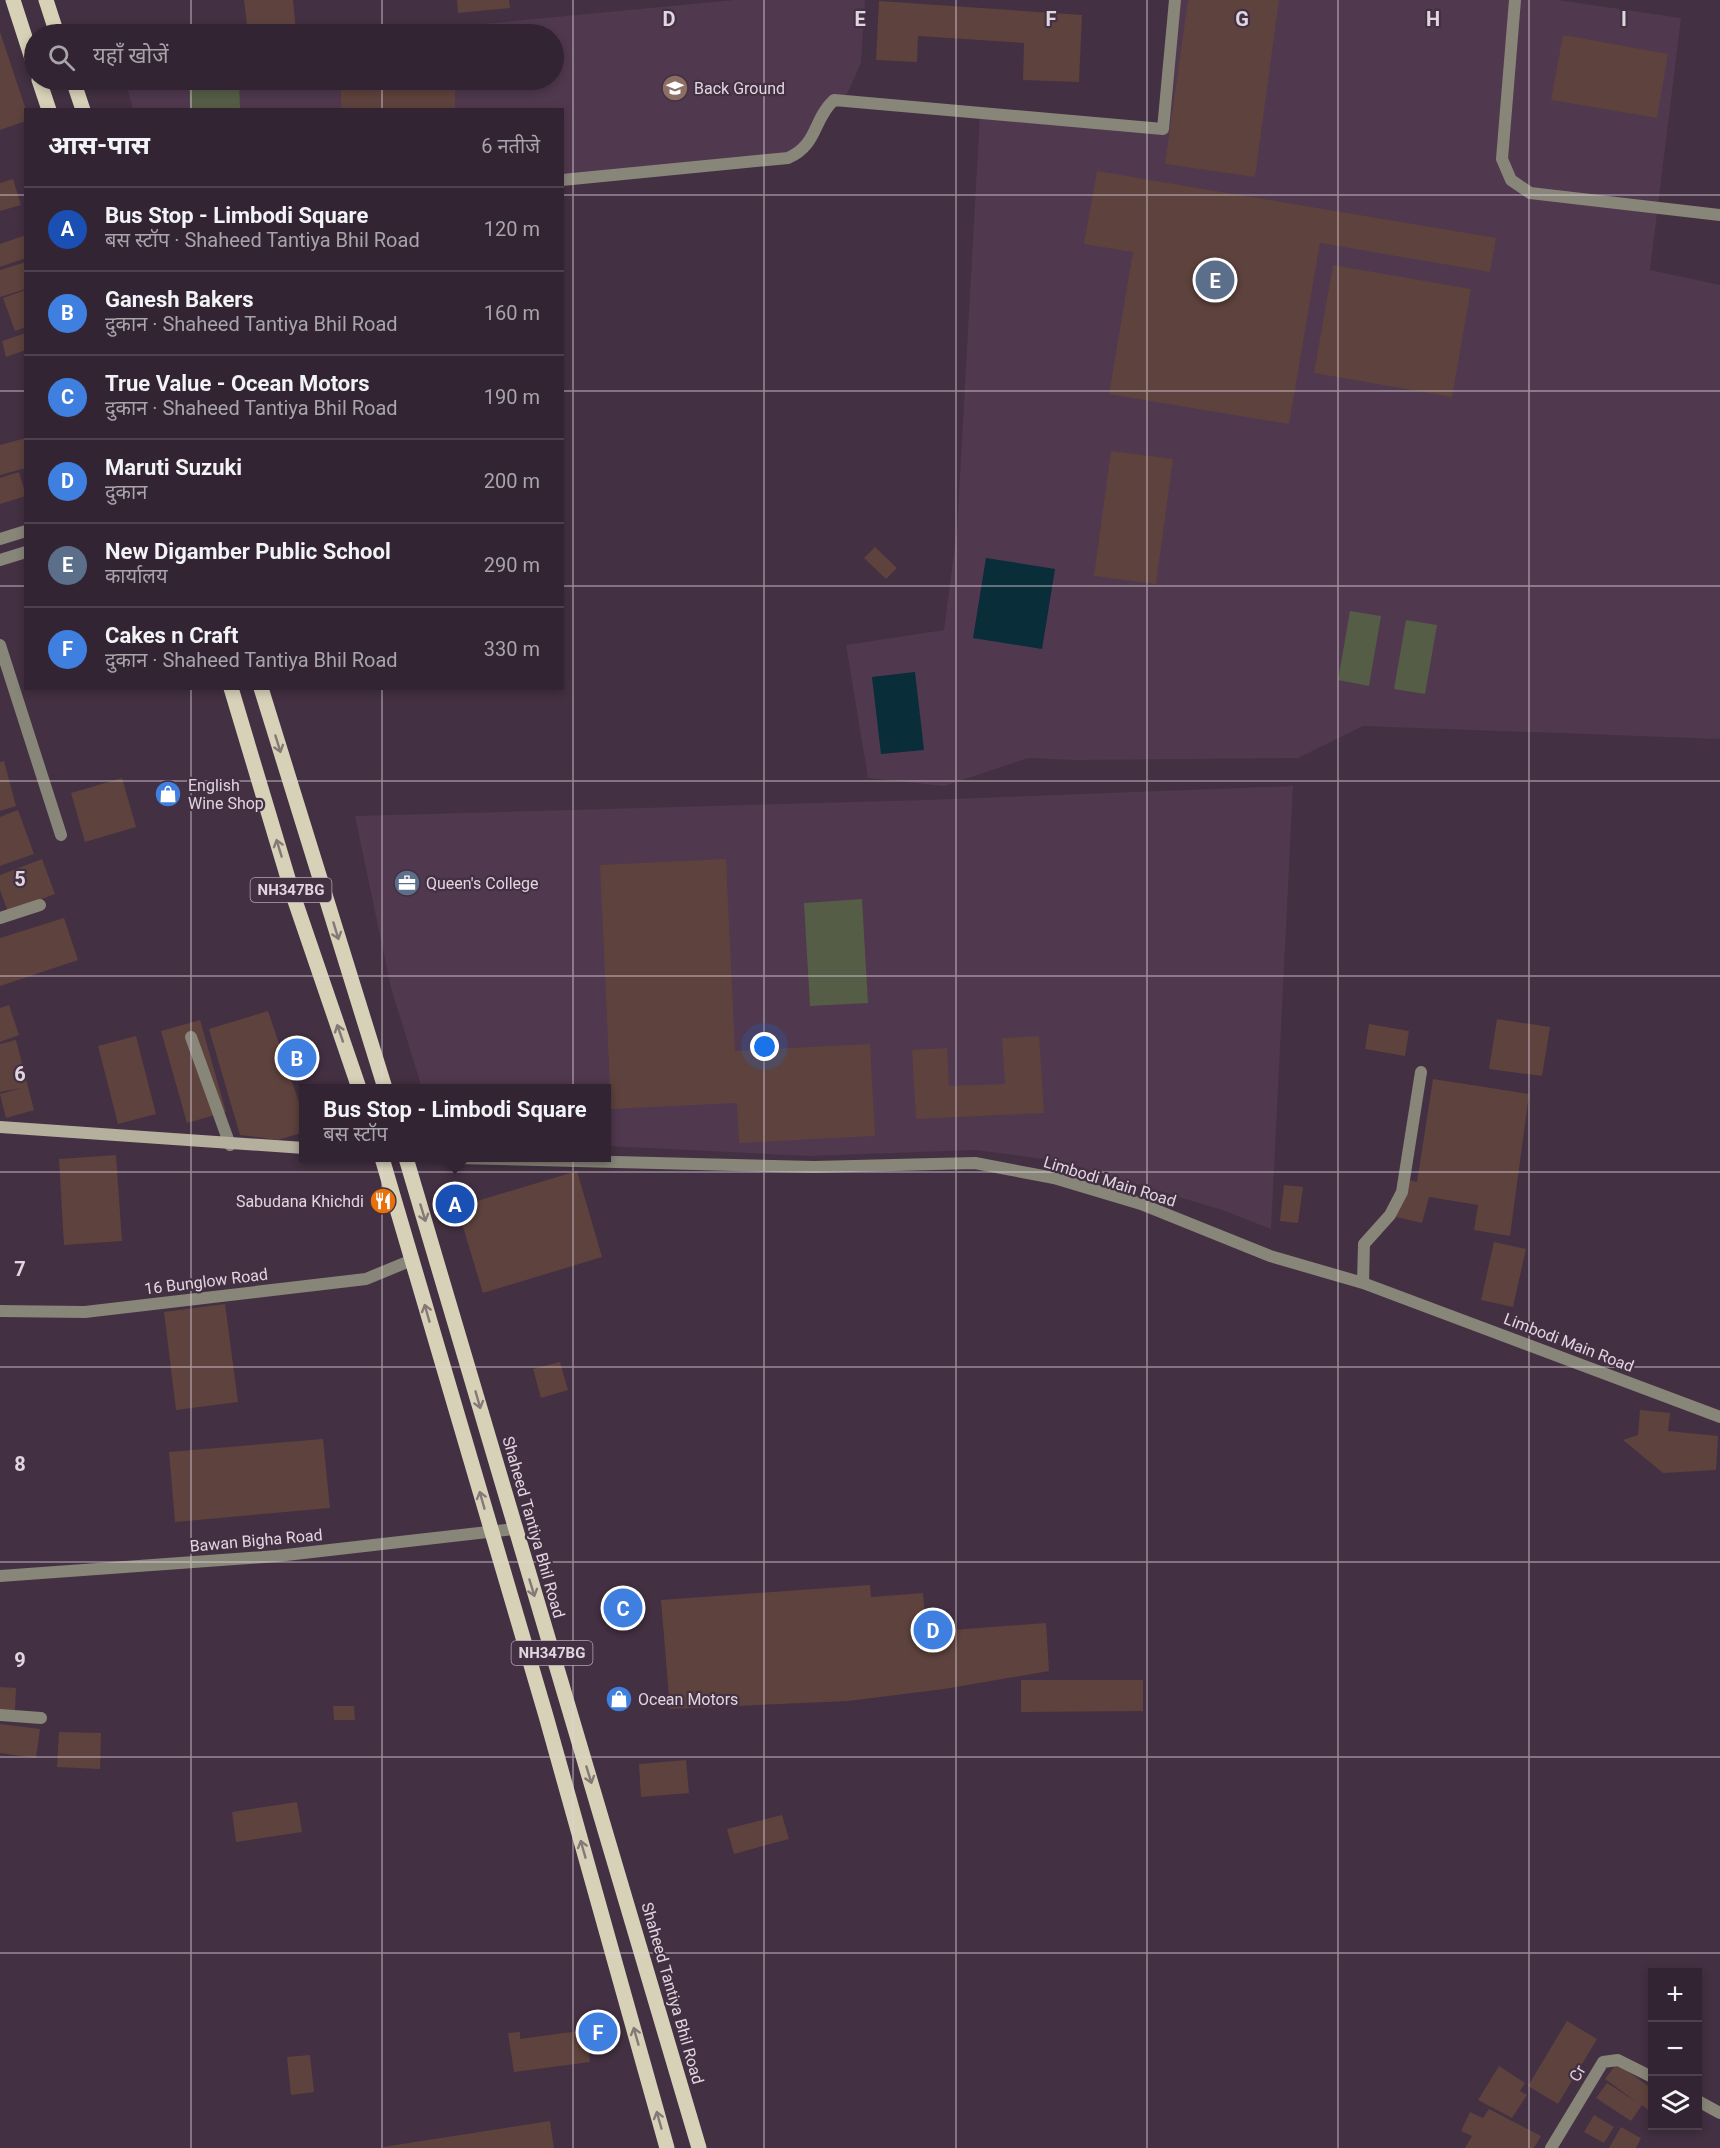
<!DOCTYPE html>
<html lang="hi">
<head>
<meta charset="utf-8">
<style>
  :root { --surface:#322432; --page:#3d303e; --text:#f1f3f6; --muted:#a8a4ac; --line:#4d414d; --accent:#8bbbb9 }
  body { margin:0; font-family:Roboto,"Noto Sans Devanagari",sans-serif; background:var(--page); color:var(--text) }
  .controls { position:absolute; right:18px; bottom:18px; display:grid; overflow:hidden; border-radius:0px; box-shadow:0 3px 9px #0003 }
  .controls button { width:54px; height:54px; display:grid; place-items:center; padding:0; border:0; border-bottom:2px solid var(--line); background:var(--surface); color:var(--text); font:30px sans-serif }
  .you { position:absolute; left:765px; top:1047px; width:21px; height:21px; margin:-15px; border:4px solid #fff; border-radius:50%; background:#1a73e8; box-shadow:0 0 0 9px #1a73e833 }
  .badge { display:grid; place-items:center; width:39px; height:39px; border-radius:50%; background:var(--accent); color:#fff; font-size:20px; font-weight:700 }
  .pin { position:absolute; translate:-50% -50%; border:3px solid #fff; box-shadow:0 2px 6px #0006 }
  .popup { position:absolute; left:299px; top:1084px; width:312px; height:78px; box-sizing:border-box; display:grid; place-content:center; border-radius:0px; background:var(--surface); filter:drop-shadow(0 2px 4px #0005); font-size:20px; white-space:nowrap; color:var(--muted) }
  .popup b { font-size:22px; color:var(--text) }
  .popup::after { content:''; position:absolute; left:50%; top:100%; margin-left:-12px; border:12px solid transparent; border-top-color:var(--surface) }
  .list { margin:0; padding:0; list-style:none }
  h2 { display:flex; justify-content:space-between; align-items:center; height:78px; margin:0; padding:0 24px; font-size:26px }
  h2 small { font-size:20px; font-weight:400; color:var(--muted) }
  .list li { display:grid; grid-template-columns:39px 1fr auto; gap:18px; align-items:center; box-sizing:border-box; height:84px; padding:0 24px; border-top:2px solid var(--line) }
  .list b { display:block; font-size:22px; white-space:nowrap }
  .list p { margin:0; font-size:20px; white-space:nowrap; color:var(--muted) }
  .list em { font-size:20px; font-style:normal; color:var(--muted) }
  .icon { flex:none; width:33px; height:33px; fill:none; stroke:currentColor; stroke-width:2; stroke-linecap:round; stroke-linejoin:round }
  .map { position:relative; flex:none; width:1720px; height:2148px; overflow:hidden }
  .search { position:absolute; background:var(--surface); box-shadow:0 3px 9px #0003; left:24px; top:24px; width:540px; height:66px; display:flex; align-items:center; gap:15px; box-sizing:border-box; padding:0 21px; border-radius:33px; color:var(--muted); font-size:22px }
  .panel { position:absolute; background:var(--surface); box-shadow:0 3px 9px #0003; left:24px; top:108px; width:540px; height:582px; border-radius:0px }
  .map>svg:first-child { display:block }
  .built { fill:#50384e }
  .green { fill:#555d47 }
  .water { fill:#092d39 }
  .building { fill:#5e423d }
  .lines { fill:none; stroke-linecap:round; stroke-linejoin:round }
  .street { stroke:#888579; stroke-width:12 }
  .secondary { stroke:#b5b09d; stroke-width:12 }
  .primary { stroke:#d7d1b8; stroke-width:15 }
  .oneway { stroke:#867877 }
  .grid { fill:none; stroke:#e1d5e0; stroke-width:1.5; stroke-opacity:0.55 }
  .labels { text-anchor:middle; stroke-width:4.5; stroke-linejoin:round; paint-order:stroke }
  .shield { fill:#433042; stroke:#b2a4b1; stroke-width:1.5 }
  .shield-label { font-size:15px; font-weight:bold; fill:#e1d5e0 }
  .poi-label { font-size:16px; fill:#e1d5e0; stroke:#433042; text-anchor:start }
  .street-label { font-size:16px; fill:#e1d5e0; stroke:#433042 }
  .grid-label { font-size:20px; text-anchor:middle; font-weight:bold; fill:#e1d5e0; stroke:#433042; stroke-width:4.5; stroke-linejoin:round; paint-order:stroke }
</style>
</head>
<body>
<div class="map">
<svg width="1720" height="2148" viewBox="0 0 1720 2148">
  <rect width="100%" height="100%" fill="#433042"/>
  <path class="built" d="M734,0H865L861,63L847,94L834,100L802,152L563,180L562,110L133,109L125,80H554V34H332L441,28Z
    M1175,0H1558L1681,18L1650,270L1720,285V739L1363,726L1298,758L1075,760L1028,758L944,786L868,778L846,645L944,630L957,530L980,113L1163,129Z
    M1293,786L1271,1229L1222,1210L1060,1161L975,1150L810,1156L607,1146L606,1088H422L391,988L355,816L925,800Z"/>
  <path class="green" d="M189,80H239L240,109H190Z
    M1350,611L1381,616L1369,686L1338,680Z
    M1406,620L1437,625L1425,694L1394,689Z
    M862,899L868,1003L810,1006L804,903Z"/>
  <path class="water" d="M986,558L1055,569L1042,649L973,638Z
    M915,672L924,750L881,754L872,677Z"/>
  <path class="building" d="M244,0H293L296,32L248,34Z
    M457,0H509L510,8L458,13Z
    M1188,0H1279L1255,177L1165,164Z
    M879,1L1082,15L1079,82L1023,80L1024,43L918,36L917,62L876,60Z
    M0,32L26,110V121L0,130Z
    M1563,35L1668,54L1657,118L1551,100Z
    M341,80H455V110H341Z
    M1097,171L1496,238L1490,272L1320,243L1289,424L1109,394L1133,252L1084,244Z
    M13,179L21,205L0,211V183Z
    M26,235V258L0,267V244Z
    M26,262V289L0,297V270Z
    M1333,265L1471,289L1452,397L1314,373Z
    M26,290V327L15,331L3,298Z
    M26,333V350L6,357L2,341Z
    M26,438V468L0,475V445Z
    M1111,451L1173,459L1156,584L1094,576Z
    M19,472L26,496L0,504V478Z
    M875,547L897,568L886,579L864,558Z
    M4,761L16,806L0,811V762Z
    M122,778L136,827L85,842L71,793Z
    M18,810L34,854L0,866V817Z
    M42,859L55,894L8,912L0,890V875Z
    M726,859L735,1051L870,1044L875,1136L739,1143L737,1103L611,1109L600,865Z
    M64,918L78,960L0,986V938Z
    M9,1005L19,1035L0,1042V1008Z
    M268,1011L304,1117V1132L278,1140L240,1135L209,1029Z
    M1497,1019L1550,1027L1542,1076L1489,1069Z
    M200,1020L226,1112L187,1123L161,1031Z
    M1369,1024L1409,1031L1405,1056L1365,1049Z
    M136,1036L156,1114L118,1124L98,1046Z
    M1039,1036L1044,1113L916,1119L912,1050L947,1048L949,1086L1005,1084L1002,1038Z
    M16,1040L34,1110L6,1118L0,1094L21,1088L0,1092V1044Z
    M1433,1079L1529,1094L1510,1236L1474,1230L1478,1205L1429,1197L1422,1223L1396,1217L1405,1179L1417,1182Z
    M116,1155L122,1241L64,1245L59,1159Z
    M577,1171L602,1257L483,1293L457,1207Z
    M1284,1185L1303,1187L1298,1223L1280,1221Z
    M1494,1242L1526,1249L1513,1307L1481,1300Z
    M225,1304L238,1402L176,1410L164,1312Z
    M560,1362L568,1390L541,1398L533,1369Z
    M1640,1410L1670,1413L1668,1431L1718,1436L1716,1470L1663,1473L1623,1440L1638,1435Z
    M323,1439L330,1508L175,1522L169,1452Z
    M870,1585L871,1597L923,1593L926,1632L1046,1623L1049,1671L944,1689L848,1701L670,1709L661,1600Z
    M1021,1680H1143V1711L1021,1712Z
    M0,1687L16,1688L15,1711L0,1710Z
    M333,1706H354L355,1720H334Z
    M0,1724L40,1729L36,1758L0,1753Z
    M59,1732L101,1733L100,1769L57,1767Z
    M686,1760L689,1793L641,1797L639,1764Z
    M297,1802L302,1832L236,1842L232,1812Z
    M782,1815L789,1839L734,1854L727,1829Z
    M1567,2021L1597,2039L1558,2104L1528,2086Z
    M586,2030L590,2062L514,2072L508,2033L520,2032V2039Z
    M310,2055L314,2092L291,2095L287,2057Z
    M1617,2063L1652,2089V2113L1642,2105L1631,2121L1596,2098L1607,2083L1638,2103L1605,2079Z
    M1499,2066L1525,2083L1520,2091L1527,2095L1512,2118L1478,2100Z
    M1489,2109L1541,2136L1534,2148H1465L1472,2136L1461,2131L1470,2112L1483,2118Z
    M1594,2115L1614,2127L1604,2143L1584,2132Z
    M550,2121L554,2148H383V2147Z
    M1621,2127L1641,2138L1636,2148H1609Z"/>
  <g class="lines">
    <path class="street" d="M1515,0L1502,159L1511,180L1530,193L1720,215
      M562,180L788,158C818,145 813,119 834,100L1163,129L1175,0
      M0,539L26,531
      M0,560L26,552
      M0,645L61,835
      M0,918L40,905
      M191,1037L230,1145
      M456,1158L814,1167L975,1163L1054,1178L1141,1204L1270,1256L1363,1283L1720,1417
      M1363,1283L1364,1244L1390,1215L1402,1192L1421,1072
      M0,1311L85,1312L366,1279L412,1260
      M0,1576L277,1556L514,1529
      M0,1715L41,1718
      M1698,2101L1720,2113
      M1551,2148L1603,2062L1618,2060L1652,2077"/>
    <path class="secondary" d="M0,1127L304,1148"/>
    <path class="primary" d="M13,0L34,65
      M46,0L57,34
      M39,80L49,110
      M73,80L83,110
      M231,688L293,895L359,1088
      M261,688L385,1088
      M382,1158L546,1716L667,2148
      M406,1158L699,2148"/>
  </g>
  <defs><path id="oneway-shaft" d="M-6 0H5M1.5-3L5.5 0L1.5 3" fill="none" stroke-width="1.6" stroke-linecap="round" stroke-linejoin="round" transform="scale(1.5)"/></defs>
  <g class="oneway">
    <use href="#oneway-shaft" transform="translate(278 744) rotate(73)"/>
    <use href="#oneway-shaft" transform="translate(279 848) rotate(-107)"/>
    <use href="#oneway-shaft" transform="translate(336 931) rotate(73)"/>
    <use href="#oneway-shaft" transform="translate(340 1033) rotate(-109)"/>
    <use href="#oneway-shaft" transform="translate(423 1213) rotate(73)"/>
    <use href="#oneway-shaft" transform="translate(427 1313) rotate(-106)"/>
    <use href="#oneway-shaft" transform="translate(478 1400) rotate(74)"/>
    <use href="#oneway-shaft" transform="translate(482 1500) rotate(-106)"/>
    <use href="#oneway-shaft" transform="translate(532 1588) rotate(73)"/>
    <use href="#oneway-shaft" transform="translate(589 1775) rotate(73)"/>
    <use href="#oneway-shaft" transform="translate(583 1849) rotate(-106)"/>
    <use href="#oneway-shaft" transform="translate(636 2036) rotate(-106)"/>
    <use href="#oneway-shaft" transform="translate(659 2120) rotate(-106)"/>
  </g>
  <path class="grid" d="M191,0V34M382,0V34M573,0V2148M764,0V2148M956,0V2148M1147,0V2148M1338,0V2148M1529,0V2148M191,80V110M382,80V110M0,195H26M562,195H1720M0,391H26M562,391H1720M0,586H26M562,586H1720M191,688V2148M382,688V2148M0,781H1720M0,976H1720M0,1172H1720M0,1367H1720M0,1562H1720M0,1757H1720M0,1953H1720"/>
  <defs>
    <symbol id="school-disc" viewBox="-11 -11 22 22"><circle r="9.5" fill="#8d6e63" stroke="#433042"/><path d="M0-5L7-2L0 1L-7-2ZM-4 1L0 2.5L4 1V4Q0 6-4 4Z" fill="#fff"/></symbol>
    <symbol id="shop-disc" viewBox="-11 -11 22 22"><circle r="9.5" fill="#3f7fe0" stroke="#433042"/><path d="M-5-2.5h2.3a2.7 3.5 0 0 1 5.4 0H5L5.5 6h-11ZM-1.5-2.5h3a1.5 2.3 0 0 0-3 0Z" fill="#fff"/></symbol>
    <symbol id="office-disc" viewBox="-11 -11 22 22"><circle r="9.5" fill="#5c6f8a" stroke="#433042"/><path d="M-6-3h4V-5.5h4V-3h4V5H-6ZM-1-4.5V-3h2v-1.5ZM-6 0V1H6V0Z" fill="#fff"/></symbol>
    <symbol id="restaurant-disc" viewBox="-11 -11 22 22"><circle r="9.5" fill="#e8710a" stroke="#433042"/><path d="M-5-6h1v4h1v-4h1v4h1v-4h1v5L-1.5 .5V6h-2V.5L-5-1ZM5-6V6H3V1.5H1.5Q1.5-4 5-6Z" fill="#fff"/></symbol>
  </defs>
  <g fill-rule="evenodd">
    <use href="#school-disc" x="660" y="73" width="30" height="30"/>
    <use href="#shop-disc" x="153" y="779" width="30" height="30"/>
    <use href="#office-disc" x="392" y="868" width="30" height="30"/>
    <use href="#restaurant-disc" x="368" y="1186" width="30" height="30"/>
    <use href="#shop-disc" x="604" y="1684" width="30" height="30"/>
  </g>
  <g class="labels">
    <g class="shield">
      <rect x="250.5" y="878" width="81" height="24" rx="4.5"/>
      <rect x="511.5" y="1641" width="81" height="24" rx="4.5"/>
    </g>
    <g class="shield-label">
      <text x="291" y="895">NH347BG</text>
      <text x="552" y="1658">NH347BG</text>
    </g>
    <g class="poi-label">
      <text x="694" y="94">Back Ground</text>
      <text x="188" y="791">English<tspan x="188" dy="18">Wine Shop</tspan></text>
      <text x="426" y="889">Queen's College</text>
      <text x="364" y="1207" text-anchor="end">Sabudana Khichdi</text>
      <text x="638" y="1705">Ocean Motors</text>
    </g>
    <g class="street-label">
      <text transform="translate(1110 1181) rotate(17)" y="6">Limbodi Main Road</text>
      <text transform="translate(206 1281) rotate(-7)" y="6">16 Bunglow Road</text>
      <text transform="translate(1569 1342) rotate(21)" y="6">Limbodi Main Road</text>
      <text transform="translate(534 1527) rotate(74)" y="6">Shaheed Tantiya Bhil Road</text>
      <text transform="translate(256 1540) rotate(-5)" y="6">Bawan Bigha Road</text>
      <text transform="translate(673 1993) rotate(74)" y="6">Shaheed Tantiya Bhil Road</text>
      <text transform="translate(1577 2073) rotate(-59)" y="6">Cr</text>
    </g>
  </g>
  <g class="grid-label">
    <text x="669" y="26">D</text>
    <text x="860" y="26">E</text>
    <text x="1051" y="26">F</text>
    <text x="1242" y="26">G</text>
    <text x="1433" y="26">H</text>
    <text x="1624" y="26">I</text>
    <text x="20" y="886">5</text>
    <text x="20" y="1081">6</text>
    <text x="20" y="1276">7</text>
    <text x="20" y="1471">8</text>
    <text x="20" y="1667">9</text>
  </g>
</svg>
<div class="controls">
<button>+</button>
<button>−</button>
<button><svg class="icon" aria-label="layers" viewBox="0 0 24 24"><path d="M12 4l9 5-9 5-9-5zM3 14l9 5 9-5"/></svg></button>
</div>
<div class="you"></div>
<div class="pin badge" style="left:455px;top:1204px;background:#1a4fb4">A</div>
<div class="popup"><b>Bus Stop - Limbodi Square</b>बस स्टॉप</div>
<div class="pin badge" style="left:297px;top:1058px;background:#3f7fe0">B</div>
<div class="pin badge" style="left:623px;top:1608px;background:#3f7fe0">C</div>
<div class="pin badge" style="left:933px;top:1630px;background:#3f7fe0">D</div>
<div class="pin badge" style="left:1215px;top:280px;background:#5c6f8a">E</div>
<div class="pin badge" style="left:598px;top:2032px;background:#3f7fe0">F</div>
<div class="search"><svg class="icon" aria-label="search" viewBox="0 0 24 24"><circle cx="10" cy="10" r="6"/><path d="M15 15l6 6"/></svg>यहाँ खोजें</div>
<section class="panel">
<h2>आस-पास<small>6 नतीजे</small></h2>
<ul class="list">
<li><span class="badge" style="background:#1a4fb4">A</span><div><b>Bus Stop - Limbodi Square</b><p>बस स्टॉप · Shaheed Tantiya Bhil Road</p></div><em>120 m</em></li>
<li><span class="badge" style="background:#3f7fe0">B</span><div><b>Ganesh Bakers</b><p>दुकान · Shaheed Tantiya Bhil Road</p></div><em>160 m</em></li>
<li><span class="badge" style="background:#3f7fe0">C</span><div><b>True Value - Ocean Motors</b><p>दुकान · Shaheed Tantiya Bhil Road</p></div><em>190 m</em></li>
<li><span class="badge" style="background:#3f7fe0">D</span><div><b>Maruti Suzuki</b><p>दुकान</p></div><em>200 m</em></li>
<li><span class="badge" style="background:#5c6f8a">E</span><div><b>New Digamber Public School</b><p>कार्यालय</p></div><em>290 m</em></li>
<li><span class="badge" style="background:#3f7fe0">F</span><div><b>Cakes n Craft</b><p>दुकान · Shaheed Tantiya Bhil Road</p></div><em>330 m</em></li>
</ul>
</section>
</div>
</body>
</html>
